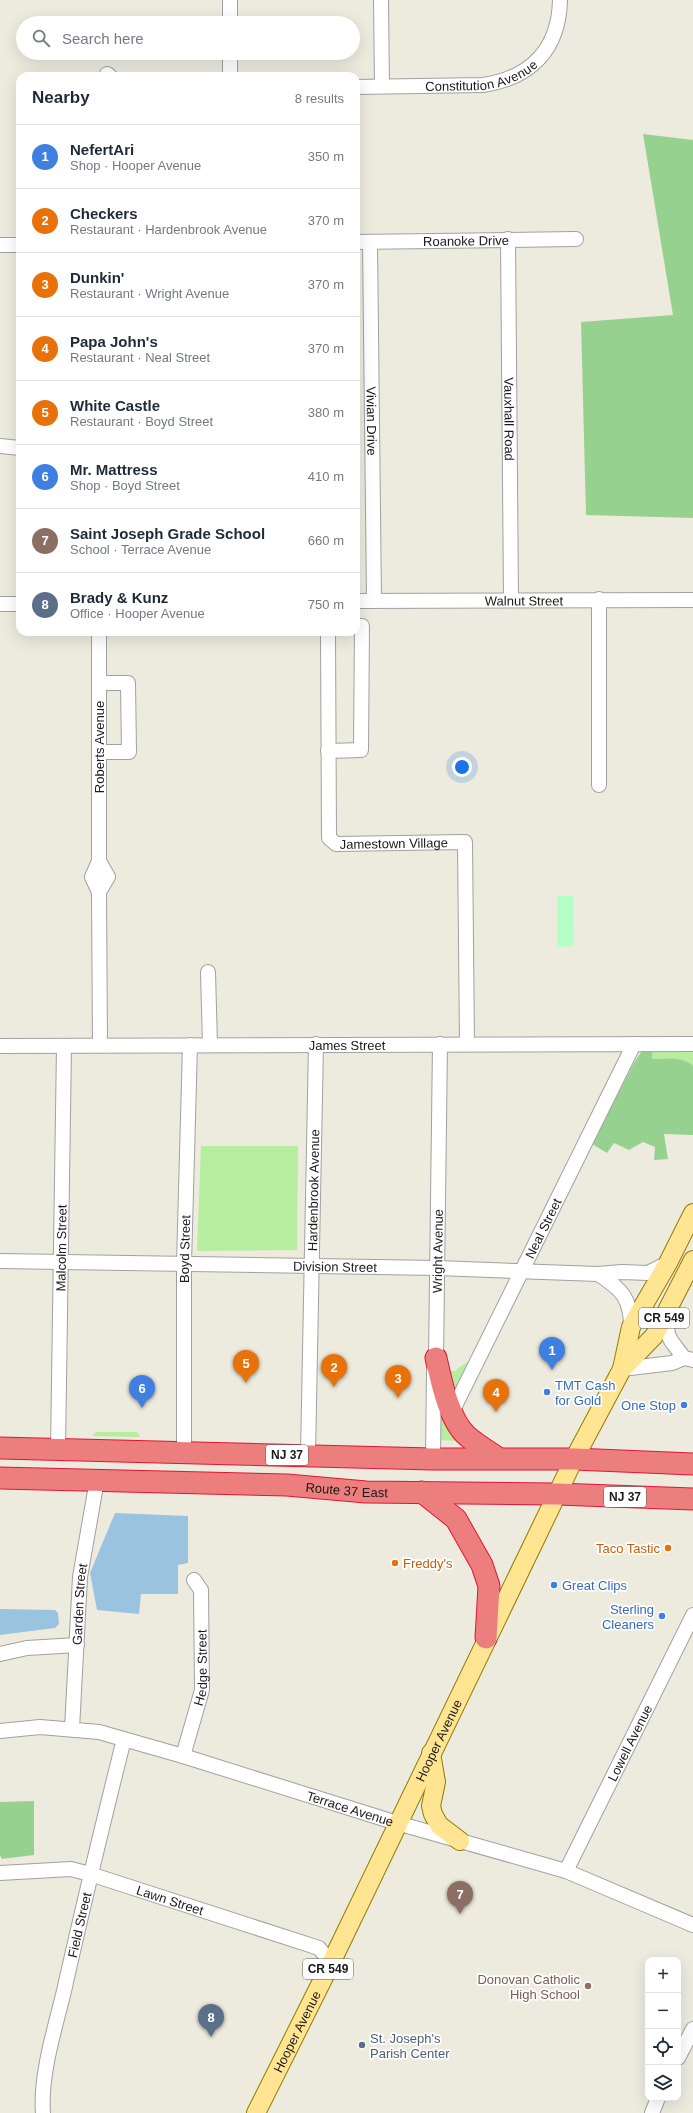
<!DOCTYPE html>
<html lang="en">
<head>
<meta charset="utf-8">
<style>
  :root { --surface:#fff; --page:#f2f2f3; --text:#1f2937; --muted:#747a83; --line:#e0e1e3; --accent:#2563eb }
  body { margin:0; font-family:Arial,sans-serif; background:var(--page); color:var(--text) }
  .controls { position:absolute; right:12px; bottom:12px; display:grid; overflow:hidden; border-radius:8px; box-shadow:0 4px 16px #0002 }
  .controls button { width:36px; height:36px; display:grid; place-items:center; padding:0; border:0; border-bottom:1px solid var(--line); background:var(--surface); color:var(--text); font:20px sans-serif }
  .you { position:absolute; left:462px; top:767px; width:14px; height:14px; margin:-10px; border:3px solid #fff; border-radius:50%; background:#1a73e8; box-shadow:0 0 0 6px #1a73e833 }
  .badge { display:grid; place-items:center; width:26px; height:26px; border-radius:50%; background:var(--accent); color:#fff; font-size:13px; font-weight:700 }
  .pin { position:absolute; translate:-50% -33px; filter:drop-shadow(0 1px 2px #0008) }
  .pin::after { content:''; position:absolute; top:21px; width:14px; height:12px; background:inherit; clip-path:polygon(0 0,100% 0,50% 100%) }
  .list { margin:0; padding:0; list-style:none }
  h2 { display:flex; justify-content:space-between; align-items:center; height:52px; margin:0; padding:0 16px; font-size:17px }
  h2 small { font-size:13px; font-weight:400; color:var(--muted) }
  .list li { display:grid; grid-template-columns:26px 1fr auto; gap:12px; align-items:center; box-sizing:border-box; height:64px; padding:0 16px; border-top:1px solid var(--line) }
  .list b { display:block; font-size:15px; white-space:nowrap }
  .list p { margin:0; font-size:13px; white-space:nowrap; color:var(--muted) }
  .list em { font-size:13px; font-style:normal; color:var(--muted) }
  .icon { flex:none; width:22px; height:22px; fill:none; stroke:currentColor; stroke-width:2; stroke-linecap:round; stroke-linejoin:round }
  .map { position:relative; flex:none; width:693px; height:2113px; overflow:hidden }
  .search { position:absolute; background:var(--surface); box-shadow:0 4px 16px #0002; left:16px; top:16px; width:344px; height:44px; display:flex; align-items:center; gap:10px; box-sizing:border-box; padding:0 14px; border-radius:22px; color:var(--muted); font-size:15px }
  .panel { position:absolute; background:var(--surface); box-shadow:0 4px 16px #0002; left:16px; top:72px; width:344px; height:564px; border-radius:12px }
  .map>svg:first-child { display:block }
  .grass { fill:#b7ed9f }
  .forest { fill:#97d18f }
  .park { fill:#b5fec8 }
  .water { fill:#9ac3e0 }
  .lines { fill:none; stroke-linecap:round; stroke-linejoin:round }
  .minor-casing { stroke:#a1a1a1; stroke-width:16 }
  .major-casing { stroke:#917b00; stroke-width:20 }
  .highway-casing { stroke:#e21536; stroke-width:23 }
  .minor { stroke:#fff; stroke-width:14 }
  .major { stroke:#ffe492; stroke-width:18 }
  .highway { stroke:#ed7e7e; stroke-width:21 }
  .shop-dot { fill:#3f7fe0; stroke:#fff; stroke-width:1.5 }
  .food-dot { fill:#e8710a; stroke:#fff; stroke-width:1.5 }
  .education-dot { fill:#8d6e63; stroke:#fff; stroke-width:1.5 }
  .service-dot { fill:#5c6f8a; stroke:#fff; stroke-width:1.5 }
  .labels { text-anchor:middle; stroke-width:3.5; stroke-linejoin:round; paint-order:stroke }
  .shield { fill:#fff; stroke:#5f5f5f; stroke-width:1 }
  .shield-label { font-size:12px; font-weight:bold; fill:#1a1a1a }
  .street-label { font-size:13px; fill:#1a1a1a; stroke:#fff }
  .shop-label { font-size:13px; fill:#366cbe; stroke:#fff; text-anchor:start }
  .food-label { font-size:13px; fill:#c56008; stroke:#fff; text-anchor:end }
  .education-label { font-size:13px; fill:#785e54; stroke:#fff; text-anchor:end }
  .service-label { font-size:13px; fill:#4e5e75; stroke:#fff; text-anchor:start }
</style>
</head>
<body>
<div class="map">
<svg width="693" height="2113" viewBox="0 0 693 2113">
  <rect width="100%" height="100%" fill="#edebde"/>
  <path class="grass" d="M652,1051L693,1052V1066C683,1056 665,1059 652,1059Z
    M201,1146H298L297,1250L197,1251Z
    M469,1361L453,1395L445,1375L452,1371H456L457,1369Z
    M439,1408L458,1440L457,1441L439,1440Z
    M96,1432H137L140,1437L92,1436Z"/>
  <path class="forest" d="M643,134L693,140V518L586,515L581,322L673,315Z
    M642,1051H652V1059C665,1059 683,1056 693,1066V1135L664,1134L668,1159L654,1160L655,1147L643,1142L629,1150L614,1143L607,1153L592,1144L635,1061Z
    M34,1801V1855L2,1859L0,1855V1802Z"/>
  <path class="park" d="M557,896H573L574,946L557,947Z"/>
  <path class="water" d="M115,1513L188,1516V1563L178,1565V1594H141L139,1614L97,1610L90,1573Z
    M0,1609L55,1610L58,1613L59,1624L55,1628L0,1635Z"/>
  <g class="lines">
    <defs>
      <g id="minor">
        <path d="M381,0L382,86"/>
        <path d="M230,23V0"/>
        <path d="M107,74L110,76"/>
        <path d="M230,76V53"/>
        <path id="s1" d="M356,87L483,85C531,78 559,49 560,0"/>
        <path id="s2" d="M508,239L511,599"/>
        <path id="s3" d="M356,242L576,239"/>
        <path id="s4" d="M370,242L374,601"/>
        <path d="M0,245H20"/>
        <path d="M0,446L20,448"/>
        <path d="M599,599V785"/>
        <path id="s5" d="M356,601L693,600"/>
        <path d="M0,604H20"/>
        <path d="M99,632V861L92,877L99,892L100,1045"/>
        <path id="s6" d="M328,632L329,838L336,844L465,842L467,1044"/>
        <path d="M328,751L361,750L362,626H356"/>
        <path d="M99,752H129L128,683H99"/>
        <path d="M99,892L108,877L99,861"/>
        <path d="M208,972L210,1045"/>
        <path id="s7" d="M0,1046L693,1044"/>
        <path id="s8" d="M0,1261L437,1268L598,1274L622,1272L648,1273L668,1263"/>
        <path d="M598,1274C622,1289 631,1299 631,1327"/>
        <path d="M669,1313C664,1339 670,1338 684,1358"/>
        <path d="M622,1369L672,1363L684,1358L693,1360"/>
        <path id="s9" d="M452,1412L634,1044"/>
        <path id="s10" d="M58,1449L64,1046"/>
        <path id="s11" d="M184,1452V1264L190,1045"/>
        <path id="s12" d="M308,1455L316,1044"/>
        <path id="s13" d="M433,1459L434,1372L436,1358L440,1044"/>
        <path d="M0,1654L27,1648L77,1645"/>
        <path id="s14" d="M72,1729L80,1577L97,1480"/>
        <path id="s15" d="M0,1731L40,1727L99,1732L183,1756L397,1823L566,1871L693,1925"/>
        <path id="s16" d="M183,1756L202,1690L201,1590L194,1580"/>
        <path id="s17" d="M566,1871L693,1615"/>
        <path id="s18" d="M0,1873L71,1869L90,1874L319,1948L331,1963"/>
        <path d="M678,2058L693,2029"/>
        <path id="s19" d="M43,2113C40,2075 55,2028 64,1991C83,1906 103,1823 124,1739"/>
        <path d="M652,2113L658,2098"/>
      </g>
      <g id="major">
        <path d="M622,1369L654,1336L693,1260"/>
        <path d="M431,1753L436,1782L431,1806L433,1814L439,1825L460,1841"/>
        <path id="s20" d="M256,2113L331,1963L574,1459L622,1369L631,1327L668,1263L693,1213"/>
      </g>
      <g id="highway">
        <path d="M436,1358C441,1381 449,1420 467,1436C476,1444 488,1451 498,1458"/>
        <path d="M0,1448L433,1459H574L693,1464"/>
        <path id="s21" d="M0,1478L287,1485L366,1492L557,1494L693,1499"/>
        <path d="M422,1492L456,1519L482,1565L489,1586L486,1638"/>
      </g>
    </defs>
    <use href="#minor" class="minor-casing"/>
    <use href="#major" class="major-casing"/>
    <use href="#highway" class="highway-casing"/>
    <use href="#minor" class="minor"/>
    <use href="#major" class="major"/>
    <use href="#highway" class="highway"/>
  </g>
  <g class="shop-dot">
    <circle cx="547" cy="1392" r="4"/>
    <circle cx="684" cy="1405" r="4"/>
    <circle cx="554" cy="1585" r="4"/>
    <circle cx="662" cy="1616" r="4"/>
  </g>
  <g class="food-dot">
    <circle cx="668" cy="1548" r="4"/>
    <circle cx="395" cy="1563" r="4"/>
  </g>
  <circle class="education-dot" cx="588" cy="1986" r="4"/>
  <circle class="service-dot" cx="362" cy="2045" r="4"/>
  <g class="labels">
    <g class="shield">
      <rect x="639" y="1308" width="50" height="20" rx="3"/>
      <rect x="266" y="1445" width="42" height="20" rx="3"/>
      <rect x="604" y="1487" width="42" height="20" rx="3"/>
      <rect x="303" y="1959" width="50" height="20" rx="3"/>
    </g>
    <g class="shield-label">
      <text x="664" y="1322">CR 549</text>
      <text x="287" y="1459">NJ 37</text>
      <text x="625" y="1501">NJ 37</text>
      <text x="328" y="1973">CR 549</text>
    </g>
    <g class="street-label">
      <text dy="5" stroke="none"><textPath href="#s1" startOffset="127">Constitution Avenue</textPath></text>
      <text dy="5" stroke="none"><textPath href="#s3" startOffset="110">Roanoke Drive</textPath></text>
      <text dy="5" stroke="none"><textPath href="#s2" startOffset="180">Vauxhall Road</textPath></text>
      <text dy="5" stroke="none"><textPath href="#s4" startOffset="179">Vivian Drive</textPath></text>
      <text dy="5" stroke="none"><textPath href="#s5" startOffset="168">Walnut Street</textPath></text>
      <text transform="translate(99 747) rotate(-90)" y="5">Roberts Avenue</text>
      <text dy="5" stroke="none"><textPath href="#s6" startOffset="273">Jamestown Village</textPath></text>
      <text dy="5" stroke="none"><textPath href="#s7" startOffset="347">James Street</textPath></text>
      <text dy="5" stroke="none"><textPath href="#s12" startOffset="265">Hardenbrook Avenue</textPath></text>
      <text dy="5" stroke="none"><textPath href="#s9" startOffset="205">Neal Street</textPath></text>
      <text dy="5" stroke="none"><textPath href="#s10" startOffset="201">Malcolm Street</textPath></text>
      <text dy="5" stroke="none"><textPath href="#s11" startOffset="203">Boyd Street</textPath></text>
      <text dy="5" stroke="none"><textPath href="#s13" startOffset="208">Wright Avenue</textPath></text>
      <text dy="5" stroke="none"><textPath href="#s8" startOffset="335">Division Street</textPath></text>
      <text dy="5" stroke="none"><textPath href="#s21" startOffset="347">Route 37 East</textPath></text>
      <text dy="5" stroke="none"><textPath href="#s14" startOffset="125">Garden Street</textPath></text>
      <text dy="5" stroke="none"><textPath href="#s16" startOffset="91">Hedge Street</textPath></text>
      <text dy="5" stroke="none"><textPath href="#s20" startOffset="415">Hooper Avenue</textPath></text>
      <text dy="5" stroke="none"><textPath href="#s17" startOffset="143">Lowell Avenue</textPath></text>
      <text dy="5" stroke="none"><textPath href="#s15" startOffset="362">Terrace Avenue</textPath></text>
      <text dy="5" stroke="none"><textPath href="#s18" startOffset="175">Lawn Street</textPath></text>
      <text dy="5" stroke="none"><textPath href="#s19" startOffset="192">Field Street</textPath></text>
      <text dy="5" stroke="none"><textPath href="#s20" startOffset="91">Hooper Avenue</textPath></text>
    </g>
    <g class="shop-label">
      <text x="555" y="1390">TMT Cash<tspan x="555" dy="15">for Gold</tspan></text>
      <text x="676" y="1410" text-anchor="end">One Stop</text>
      <text x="562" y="1590">Great Clips</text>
      <text x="654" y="1614" text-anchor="end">Sterling<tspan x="654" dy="15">Cleaners</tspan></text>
    </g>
    <g class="food-label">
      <text x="660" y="1553">Taco Tastic</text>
      <text x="403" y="1568" text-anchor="start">Freddy's</text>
    </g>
    <g class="education-label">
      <text x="580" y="1984">Donovan Catholic<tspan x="580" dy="15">High School</tspan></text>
    </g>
    <g class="service-label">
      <text x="370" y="2043">St. Joseph's<tspan x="370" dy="15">Parish Center</tspan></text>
    </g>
  </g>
</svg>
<div class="controls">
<button>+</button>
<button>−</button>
<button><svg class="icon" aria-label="locate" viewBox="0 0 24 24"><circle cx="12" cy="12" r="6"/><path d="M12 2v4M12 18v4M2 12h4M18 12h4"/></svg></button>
<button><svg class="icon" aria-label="layers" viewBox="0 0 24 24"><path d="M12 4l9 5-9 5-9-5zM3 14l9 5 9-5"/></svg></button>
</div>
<div class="you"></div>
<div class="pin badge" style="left:552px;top:1370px;background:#3f7fe0">1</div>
<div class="pin badge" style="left:334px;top:1387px;background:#e8710a">2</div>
<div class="pin badge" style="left:398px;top:1398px;background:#e8710a">3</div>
<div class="pin badge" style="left:496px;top:1412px;background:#e8710a">4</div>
<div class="pin badge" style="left:246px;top:1383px;background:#e8710a">5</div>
<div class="pin badge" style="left:142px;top:1408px;background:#3f7fe0">6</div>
<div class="pin badge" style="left:460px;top:1914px;background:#8d6e63">7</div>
<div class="pin badge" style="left:211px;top:2037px;background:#5c6f8a">8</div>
<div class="search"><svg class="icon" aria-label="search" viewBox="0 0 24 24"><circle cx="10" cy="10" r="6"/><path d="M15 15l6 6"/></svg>Search here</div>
<section class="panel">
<h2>Nearby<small>8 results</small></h2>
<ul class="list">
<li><span class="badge" style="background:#3f7fe0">1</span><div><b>NefertAri</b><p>Shop · Hooper Avenue</p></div><em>350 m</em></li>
<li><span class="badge" style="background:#e8710a">2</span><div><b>Checkers</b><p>Restaurant · Hardenbrook Avenue</p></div><em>370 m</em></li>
<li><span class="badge" style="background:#e8710a">3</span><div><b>Dunkin'</b><p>Restaurant · Wright Avenue</p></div><em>370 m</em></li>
<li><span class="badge" style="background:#e8710a">4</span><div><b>Papa John's</b><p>Restaurant · Neal Street</p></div><em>370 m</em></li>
<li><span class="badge" style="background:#e8710a">5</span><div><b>White Castle</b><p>Restaurant · Boyd Street</p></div><em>380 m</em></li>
<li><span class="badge" style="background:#3f7fe0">6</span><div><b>Mr. Mattress</b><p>Shop · Boyd Street</p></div><em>410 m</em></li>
<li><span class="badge" style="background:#8d6e63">7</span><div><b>Saint Joseph Grade School</b><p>School · Terrace Avenue</p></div><em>660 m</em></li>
<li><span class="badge" style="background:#5c6f8a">8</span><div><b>Brady &amp; Kunz</b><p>Office · Hooper Avenue</p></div><em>750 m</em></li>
</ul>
</section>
</div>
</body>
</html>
